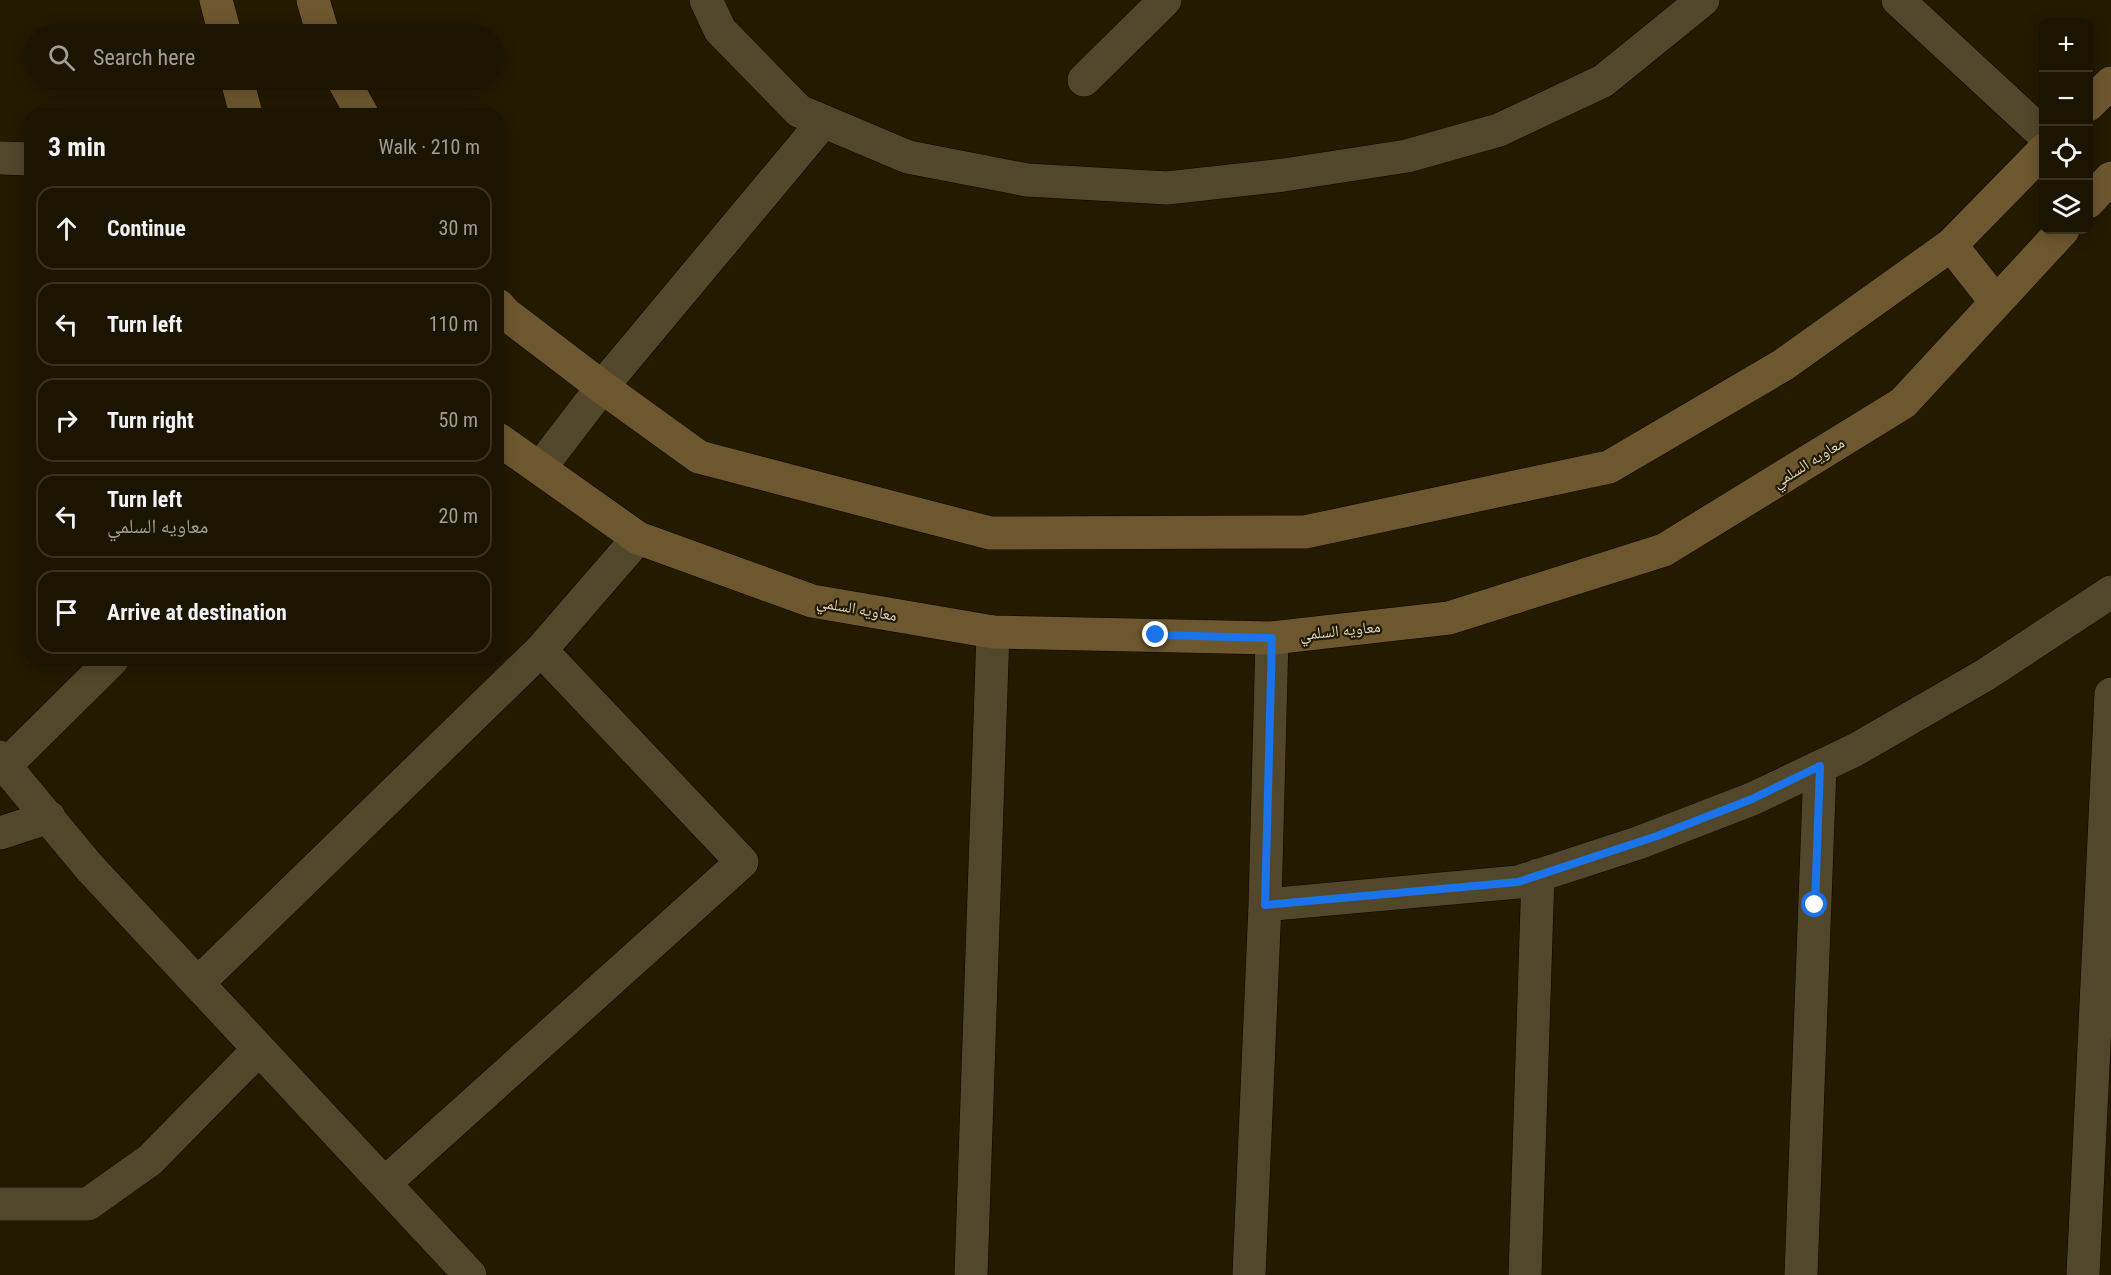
<!DOCTYPE html>
<html lang="en">
<head>
<meta charset="utf-8">
<style>
  :root { --surface:#1b1400; --page:#241d0a; --text:#f1f3f6; --muted:#a09e99; --line:#393322 }
  body { margin:0; font-family:"Roboto Condensed","Noto Naskh Arabic",sans-serif; background:var(--page); color:var(--text) }
  .controls { position:absolute; right:18px; top:18px; display:grid; overflow:hidden; border-radius:12px; box-shadow:0 3px 15px #0003 }
  .controls button { width:54px; height:54px; display:grid; place-items:center; padding:0; border:0; border-bottom:2px solid var(--line); background:var(--surface); color:var(--text); font:30px sans-serif }
  .stop { position:absolute; width:18px; height:18px; margin:-14px; border:4px solid #1a73e8; border-radius:50%; background:#fff }
  .stop.end { background:#1a73e8; border-color:#fff; box-shadow:0 2px 6px #0008 }
  .list { margin:0; padding:0; list-style:none }
  h2 { display:flex; justify-content:space-between; align-items:center; height:78px; margin:0; padding:0 24px; font-size:26px }
  h2 small { font-size:20px; font-weight:400; color:var(--muted) }
  .list li { display:grid; grid-template-columns:39px 1fr auto; gap:18px; align-items:center; box-sizing:border-box; height:84px; margin:0 12px 12px; padding:0 12px; border:2px solid var(--line); border-radius:18px }
  .list b { display:block; font-size:22px; white-space:nowrap }
  .list p { margin:0; font-size:20px; white-space:nowrap; color:var(--muted) }
  .list em { font-size:20px; font-style:normal; color:var(--muted) }
  .icon { flex:none; width:33px; height:33px; fill:none; stroke:currentColor; stroke-width:2; stroke-linecap:round; stroke-linejoin:round }
  .map { position:relative; flex:none; width:2111px; height:1275px; overflow:hidden }
  .search { position:absolute; background:var(--surface); box-shadow:0 3px 15px #0003; left:24px; top:24px; width:480px; height:66px; display:flex; align-items:center; gap:15px; box-sizing:border-box; padding:0 21px; border-radius:33px; color:var(--muted); font-size:22px }
  .panel { position:absolute; background:var(--surface); box-shadow:0 3px 15px #0003; left:24px; top:108px; width:480px; height:558px; border-radius:18px }
  .map>svg:first-child { display:block }
  .lines { fill:none; stroke-linecap:round; stroke-linejoin:round }
  .street-casing { stroke:#0d0500; stroke-width:34 }
  .secondary-casing { stroke:#0d0500; stroke-width:34 }
  .street { stroke:#53472b; stroke-width:33 }
  .secondary { stroke:#6c572e; stroke-width:33 }
  .route { stroke:#1a73e8; stroke-width:8 }
  .labels { text-anchor:middle; stroke-width:4.5; stroke-linejoin:round; paint-order:stroke }
  .street-label { font-size:16px; fill:#dcd6c6; stroke:#241a00 }
</style>
</head>
<body>
<div class="map">
<svg width="2111" height="1275" viewBox="0 0 2111 1275">
  <rect width="100%" height="100%" fill="#241a00"/>
  <g class="lines">
    <defs>
      <path id="street" d="M706,0L720,30L799,111L908,157L1027,180L1167,188L1284,175L1407,156L1499,130L1603,81L1703,0
        M1898,0L2044,135
        M1084,80L1165,0
        M0,158L30,159
        M540,468L602,387L823,122
        M0,757L5,766L90,868L470,1275
        M5,766L112,660
        M0,833L49,817
        M1265,905L1518,882L1638,843L1752,799L1855,750L1985,675L2111,592
        M198,983L541,650L638,538
        M385,1183L742,862L541,650
        M0,1204H88L150,1160L259,1049
        M971,1275L993,632
        M1249,1275L1265,905L1272,638
        M1525,1275L1538,875
        M1801,1275L1820,767
        M2083,1275L2111,694"/>
      <path id="secondary" d="M216,0L225,34
        M313,0L323,34
        M237,80L246,114
        M343,80L362,114
        M2088,105L2111,83
        M2088,202L2111,178
        M1951,245L1996,302
        M498,305L506,314L602,387L699,457L990,533L1305,532L1609,467L1783,365L1951,245L2044,150
        M498,439L638,538L812,601L993,632L1272,638L1449,618L1664,550L1903,403L2063,230"/>
    </defs>
    <use href="#street" class="street-casing"/>
    <use href="#secondary" class="secondary-casing"/>
    <use href="#street" class="street"/>
    <use href="#secondary" class="secondary"/>
  </g>
  <g class="lines">
    <path class="route" d="M1156,635L1272,638L1265,905L1518,882L1657,836L1752,799L1820,766L1815,905"/>
  </g>
  <g class="labels">
    <g class="street-label">
      <text transform="translate(1808 462) rotate(-32)" y="6">معاويه السلمي</text>
      <text transform="translate(857 608) rotate(10)" y="6">معاويه السلمي</text>
      <text transform="translate(1340 630) rotate(-6)" y="6">معاويه السلمي</text>
    </g>
  </g>
</svg>
<div class="controls">
<button>+</button>
<button>−</button>
<button><svg class="icon" aria-label="locate" viewBox="0 0 24 24"><circle cx="12" cy="12" r="6"/><path d="M12 2v4M12 18v4M2 12h4M18 12h4"/></svg></button>
<button><svg class="icon" aria-label="layers" viewBox="0 0 24 24"><path d="M12 4l9 5-9 5-9-5zM3 14l9 5 9-5"/></svg></button>
</div>
<div class="stop" style="left:1815px;top:905px"></div>
<div class="stop end" style="left:1156px;top:635px"></div>
<div class="search"><svg class="icon" aria-label="search" viewBox="0 0 24 24"><circle cx="10" cy="10" r="6"/><path d="M15 15l6 6"/></svg>Search here</div>
<section class="panel">
<h2>3 min<small>Walk · 210 m</small></h2>
<ul class="list">
<li><svg class="icon" aria-label="ahead" viewBox="0 0 24 24"><path d="M12 20V5M6 11l6-6 6 6"/></svg><div><b>Continue</b></div><em>30 m</em></li>
<li><svg class="icon" aria-label="left" viewBox="0 0 24 24"><path d="M17 20v-9H6M10 6l-5 5 5 5"/></svg><div><b>Turn left</b></div><em>110 m</em></li>
<li><svg class="icon" aria-label="right" viewBox="0 0 24 24"><path d="M7 20v-9h11M14 6l5 5-5 5"/></svg><div><b>Turn right</b></div><em>50 m</em></li>
<li><svg class="icon" aria-label="left" viewBox="0 0 24 24"><path d="M17 20v-9H6M10 6l-5 5 5 5"/></svg><div><b>Turn left</b><p>معاويه السلمي</p></div><em>20 m</em></li>
<li><svg class="icon" aria-label="arrive" viewBox="0 0 24 24"><path d="M6 21V4h12l-3 4 3 4H6"/></svg><div><b>Arrive at destination</b></div></li>
</ul>
</section>
</div>
</body>
</html>
